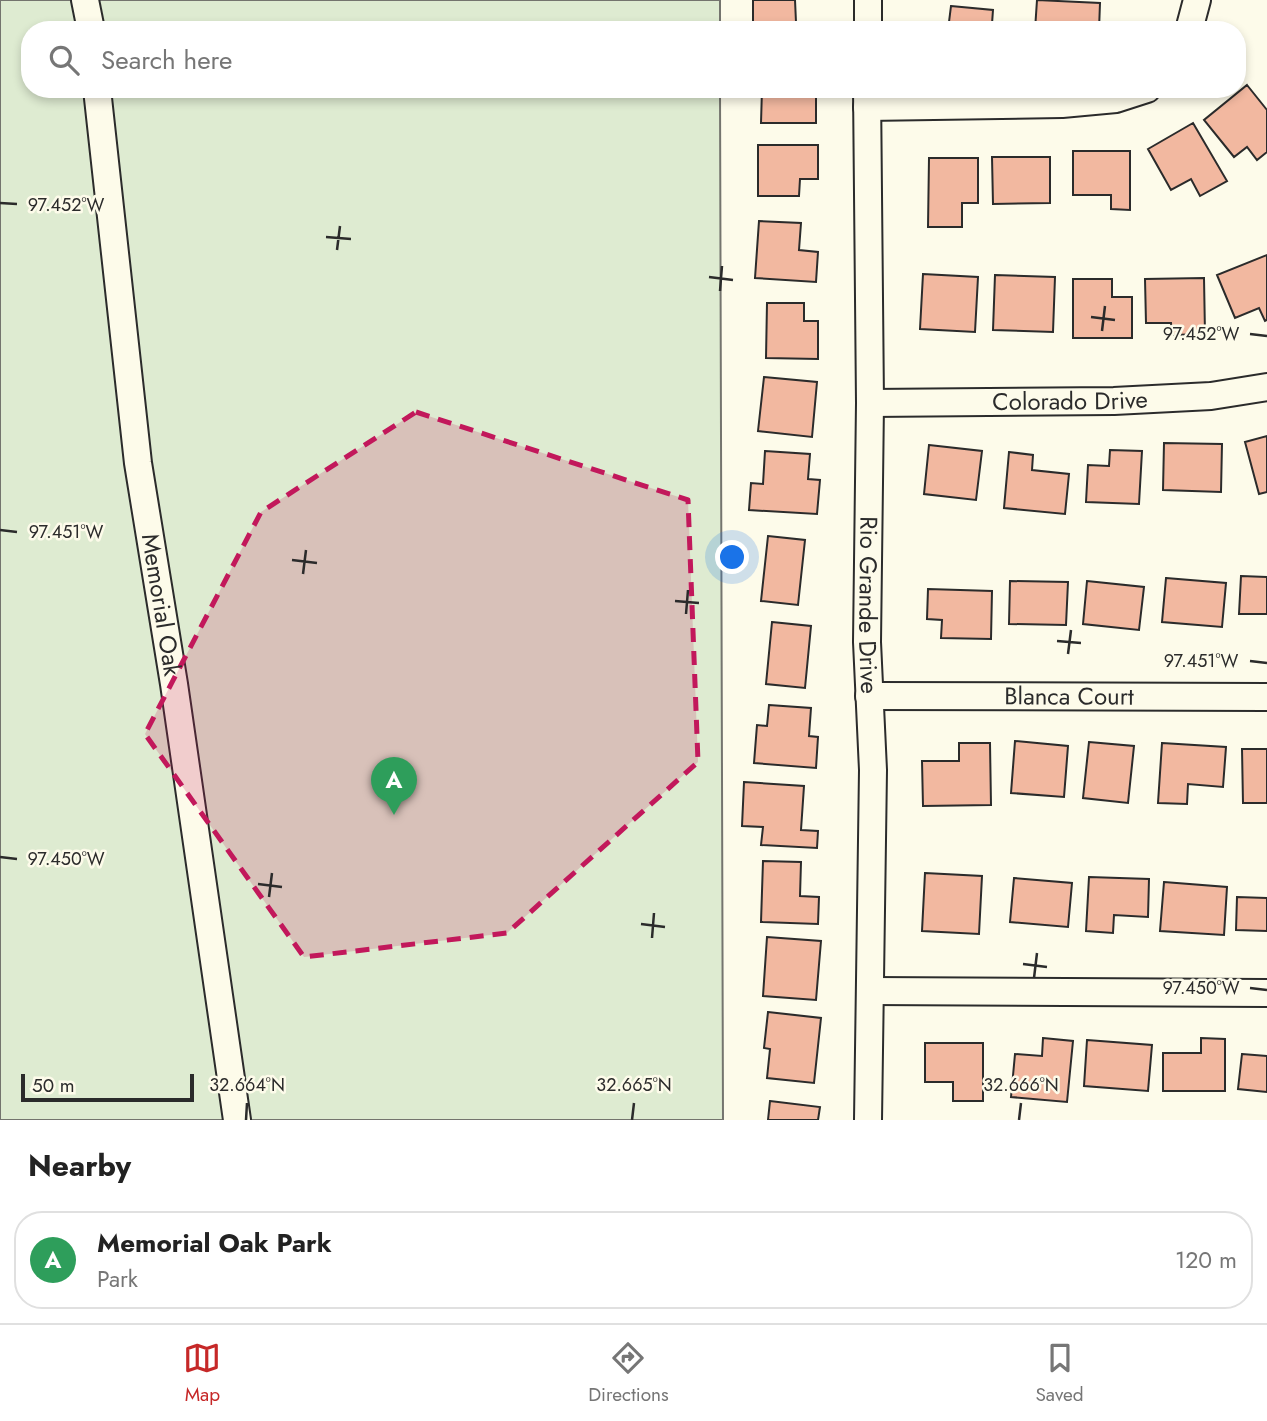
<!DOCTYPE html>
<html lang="en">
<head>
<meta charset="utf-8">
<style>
  :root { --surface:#fff; --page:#f2f2f2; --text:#222; --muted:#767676; --line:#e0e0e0; --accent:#c62828 }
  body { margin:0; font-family:Jost,sans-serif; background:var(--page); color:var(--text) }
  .scale { position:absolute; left:21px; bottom:18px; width:173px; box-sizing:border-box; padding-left:7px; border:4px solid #2b2b2b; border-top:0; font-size:19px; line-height:24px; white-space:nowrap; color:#2b2b2b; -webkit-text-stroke:5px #fdfbea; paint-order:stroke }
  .you { position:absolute; left:733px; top:558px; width:24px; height:24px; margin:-18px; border:5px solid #fff; border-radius:50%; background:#1a73e8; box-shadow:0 0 0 10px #1a73e833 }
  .badge { display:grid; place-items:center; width:46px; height:46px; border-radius:50%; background:var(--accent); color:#fff; font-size:23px; font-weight:700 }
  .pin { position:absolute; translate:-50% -58px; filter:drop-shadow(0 2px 4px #0008) }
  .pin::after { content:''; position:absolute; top:37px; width:24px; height:21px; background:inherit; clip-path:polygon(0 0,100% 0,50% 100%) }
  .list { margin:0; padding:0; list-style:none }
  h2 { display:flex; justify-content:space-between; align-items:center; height:91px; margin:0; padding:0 28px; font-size:30px }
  h2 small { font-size:23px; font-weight:400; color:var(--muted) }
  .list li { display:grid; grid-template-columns:46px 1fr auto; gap:21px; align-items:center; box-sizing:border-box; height:98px; margin:0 14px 14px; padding:0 14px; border:2px solid var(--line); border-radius:28px }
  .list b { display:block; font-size:26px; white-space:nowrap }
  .list p { margin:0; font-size:23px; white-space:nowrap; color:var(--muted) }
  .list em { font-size:23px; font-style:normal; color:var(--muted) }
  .icon { flex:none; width:38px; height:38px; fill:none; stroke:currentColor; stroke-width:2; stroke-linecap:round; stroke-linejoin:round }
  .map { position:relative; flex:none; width:1267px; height:1120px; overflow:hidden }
  .search { position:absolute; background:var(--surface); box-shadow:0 4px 10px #0003; left:21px; right:21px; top:21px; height:77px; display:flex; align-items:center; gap:18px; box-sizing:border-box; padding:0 24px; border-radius:28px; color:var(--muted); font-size:26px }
  .sheet { height:203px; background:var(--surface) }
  nav { display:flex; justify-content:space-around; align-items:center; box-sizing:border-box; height:98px; border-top:2px solid var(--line); background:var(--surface); font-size:19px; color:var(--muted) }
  nav a { display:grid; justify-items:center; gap:4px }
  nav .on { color:var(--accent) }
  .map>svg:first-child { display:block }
  .green { fill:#deebd1; stroke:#74746e; stroke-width:2 }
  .building { fill:#f2b8a0; stroke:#2b2b2b; stroke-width:2 }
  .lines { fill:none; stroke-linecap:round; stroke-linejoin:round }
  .minor-casing { stroke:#2b2b2b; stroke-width:30 }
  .minor { stroke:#fdfbea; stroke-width:26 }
  .marked { fill:#c2185b; fill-opacity:0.2; stroke:#c2185b; stroke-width:5; stroke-dasharray:14 9; stroke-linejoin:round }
  .ticks { fill:none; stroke:#2b2b2b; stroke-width:2.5 }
  .labels { text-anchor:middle; stroke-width:5; stroke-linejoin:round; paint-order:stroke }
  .street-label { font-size:24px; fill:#2b2b2b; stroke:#fdfbea }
  .ticks-label { font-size:18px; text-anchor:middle; fill:#2b2b2b; stroke:#fdfbea; stroke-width:5; stroke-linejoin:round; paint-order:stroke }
</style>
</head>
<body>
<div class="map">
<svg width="1267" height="1120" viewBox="0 0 1267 1120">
  <rect width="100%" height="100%" fill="#fdfbea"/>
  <path class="green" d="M0,0H720V30H30V89H720L723,1120H0Z"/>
  <path class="building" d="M753,0H795L796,22H814V30H753Z
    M1037,0L1100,3L1099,30H1035Z
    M951,6L993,10L992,24L1008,26V30H948Z
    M1247,85L1267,110V152L1257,160L1247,147L1234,157L1204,120Z
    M762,89H816V123H761Z
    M1193,123L1227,181L1200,196L1191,179L1171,190L1148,149Z
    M758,145H818V179H800L799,196H758Z
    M1073,151H1130V210L1111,209V195H1073Z
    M992,157H1050V203L993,204Z
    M929,158H978V203H962V227H928Z
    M759,221L801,223L799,250L818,252L816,282L755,278Z
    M1267,255V320L1265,321L1259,308L1235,318L1217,275Z
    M923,274L978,277L975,332L920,329Z
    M995,275L1055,277L1053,332L993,330Z
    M1204,278L1205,334L1172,335L1171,323H1146L1145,279Z
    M1073,279H1112V297H1132V338H1073Z
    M767,303H804V321H818V359L766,358Z
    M764,377L817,382L812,437L758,431Z
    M1267,436V492L1259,494L1245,442Z
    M1164,443L1222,444L1221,492L1163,490Z
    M929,445L982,451L976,500L924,494Z
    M1110,450L1142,451L1139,504L1086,502L1088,465L1109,466Z
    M765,451L810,454L808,479L820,480L817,514L749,510L751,483L763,484Z
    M1009,452L1033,455L1032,470L1069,474L1065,514L1004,508Z
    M768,536L805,540L798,605L761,601Z
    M1241,576L1267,577V614H1239Z
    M1166,578L1226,583L1222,627L1162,622Z
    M1010,581L1068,582L1066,625L1009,624Z
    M1087,581L1144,587L1139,630L1083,624Z
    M928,589L992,591L991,639L941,638L942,620L927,619Z
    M772,622L811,626L805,688L766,684Z
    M769,705L811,708L809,736L818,737L816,768L754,763L757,725L767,726Z
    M1015,741L1068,746L1064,797L1011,793Z
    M1089,742L1134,746L1128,803L1083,798Z
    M959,743H990L991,805L923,806L922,761H959Z
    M1162,743L1226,747L1223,787L1188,784L1187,804L1158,803Z
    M1242,749H1267V803H1243Z
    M744,782L804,786L801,830L818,831L817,848L761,845L763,827L742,826Z
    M763,861L801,862L800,896L819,897L818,924L761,922Z
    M925,873L982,876L979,934L922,931Z
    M1089,877L1149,879L1148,917L1114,915L1113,933L1086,931Z
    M1014,878L1072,883L1068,927L1010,922Z
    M1164,882L1227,887L1224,935L1160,931Z
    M1237,897L1267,898V931L1236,930Z
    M767,937L821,941L816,1000L763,996Z
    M768,1012L821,1018L814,1083L767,1078L770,1049L764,1048Z
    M1043,1038L1073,1041L1067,1102L1011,1097L1015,1054L1042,1056Z
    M1201,1038L1225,1039V1091H1163V1053H1201Z
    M1087,1040L1152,1045L1148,1091L1084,1086Z
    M925,1043H983V1101H953V1082H925Z
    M1242,1054L1267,1056V1092L1238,1089Z
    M770,1101L820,1107L818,1120H768Z"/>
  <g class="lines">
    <defs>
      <g id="minor">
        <path d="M85,0L91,30"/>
        <path d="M868,30V0"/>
        <path d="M1189,30L1197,0"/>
        <path id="s1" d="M97,89L138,463L174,684L237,1120"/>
        <path id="s2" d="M867,89L870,403L867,642L873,770L868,1120"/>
        <path d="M867,107L1062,104L1116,99L1147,89"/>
        <path id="s3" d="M870,403L1114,401L1211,396L1267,387"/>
        <path id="s4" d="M869,696L1267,697"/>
        <path d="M871,991L1267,993"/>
      </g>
    </defs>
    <use href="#minor" class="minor-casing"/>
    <use href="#minor" class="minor"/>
  </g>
  <path class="marked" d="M416,412L688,500L698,762L507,933L304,957L145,734L261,512Z"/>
  <path class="ticks" d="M0,203L17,204M326,237L351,239M337,250L340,226M709,277L733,280M720,291L722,266M1091,317L1115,320M1102,331L1105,306M1250,334L1267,336M0,530L17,532M292,560L317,563M303,574L306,550M675,601L699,603M686,614L688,590M1057,641L1081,643M1068,654L1071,630M1250,661L1267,663M0,857L17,859M258,884L282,887M269,897L272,873M641,924L665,927M652,938L654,913M1023,964L1047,967M1034,978L1037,953M1250,988L1267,990M246,1120L247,1103M632,1120L634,1103M1019,1120L1021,1103"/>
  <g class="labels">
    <g class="street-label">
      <text dy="8" stroke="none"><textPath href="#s3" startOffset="200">Colorado Drive</textPath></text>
      <text dy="8" stroke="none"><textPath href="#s1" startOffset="520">Memorial Oak</textPath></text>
      <text dy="8" stroke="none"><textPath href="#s2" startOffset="516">Rio Grande Drive</textPath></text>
      <text dy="8" stroke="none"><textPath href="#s4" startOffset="200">Blanca Court</textPath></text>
    </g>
  </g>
  <g class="ticks-label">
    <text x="66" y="211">97.452°W</text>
    <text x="1201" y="340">97.452°W</text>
    <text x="66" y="538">97.451°W</text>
    <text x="1201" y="667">97.451°W</text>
    <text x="66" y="865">97.450°W</text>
    <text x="1201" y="994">97.450°W</text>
    <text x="247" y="1091">32.664°N</text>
    <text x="634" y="1091">32.665°N</text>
    <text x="1021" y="1091">32.666°N</text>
  </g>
</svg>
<div class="scale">50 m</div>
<div class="you"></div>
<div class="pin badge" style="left:394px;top:815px;background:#2e9e5b">A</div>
<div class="search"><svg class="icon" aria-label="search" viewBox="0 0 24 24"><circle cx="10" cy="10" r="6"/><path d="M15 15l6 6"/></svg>Search here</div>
</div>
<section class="sheet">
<h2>Nearby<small></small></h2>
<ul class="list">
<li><span class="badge" style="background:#2e9e5b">A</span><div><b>Memorial Oak Park</b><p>Park</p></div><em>120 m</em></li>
</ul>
</section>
<nav>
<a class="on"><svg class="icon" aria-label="map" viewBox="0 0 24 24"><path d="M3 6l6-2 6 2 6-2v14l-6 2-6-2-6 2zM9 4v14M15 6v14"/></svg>Map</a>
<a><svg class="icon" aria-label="directions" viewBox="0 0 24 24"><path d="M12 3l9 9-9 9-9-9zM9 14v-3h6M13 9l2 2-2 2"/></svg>Directions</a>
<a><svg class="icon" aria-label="saved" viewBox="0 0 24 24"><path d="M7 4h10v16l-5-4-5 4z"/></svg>Saved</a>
</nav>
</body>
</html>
